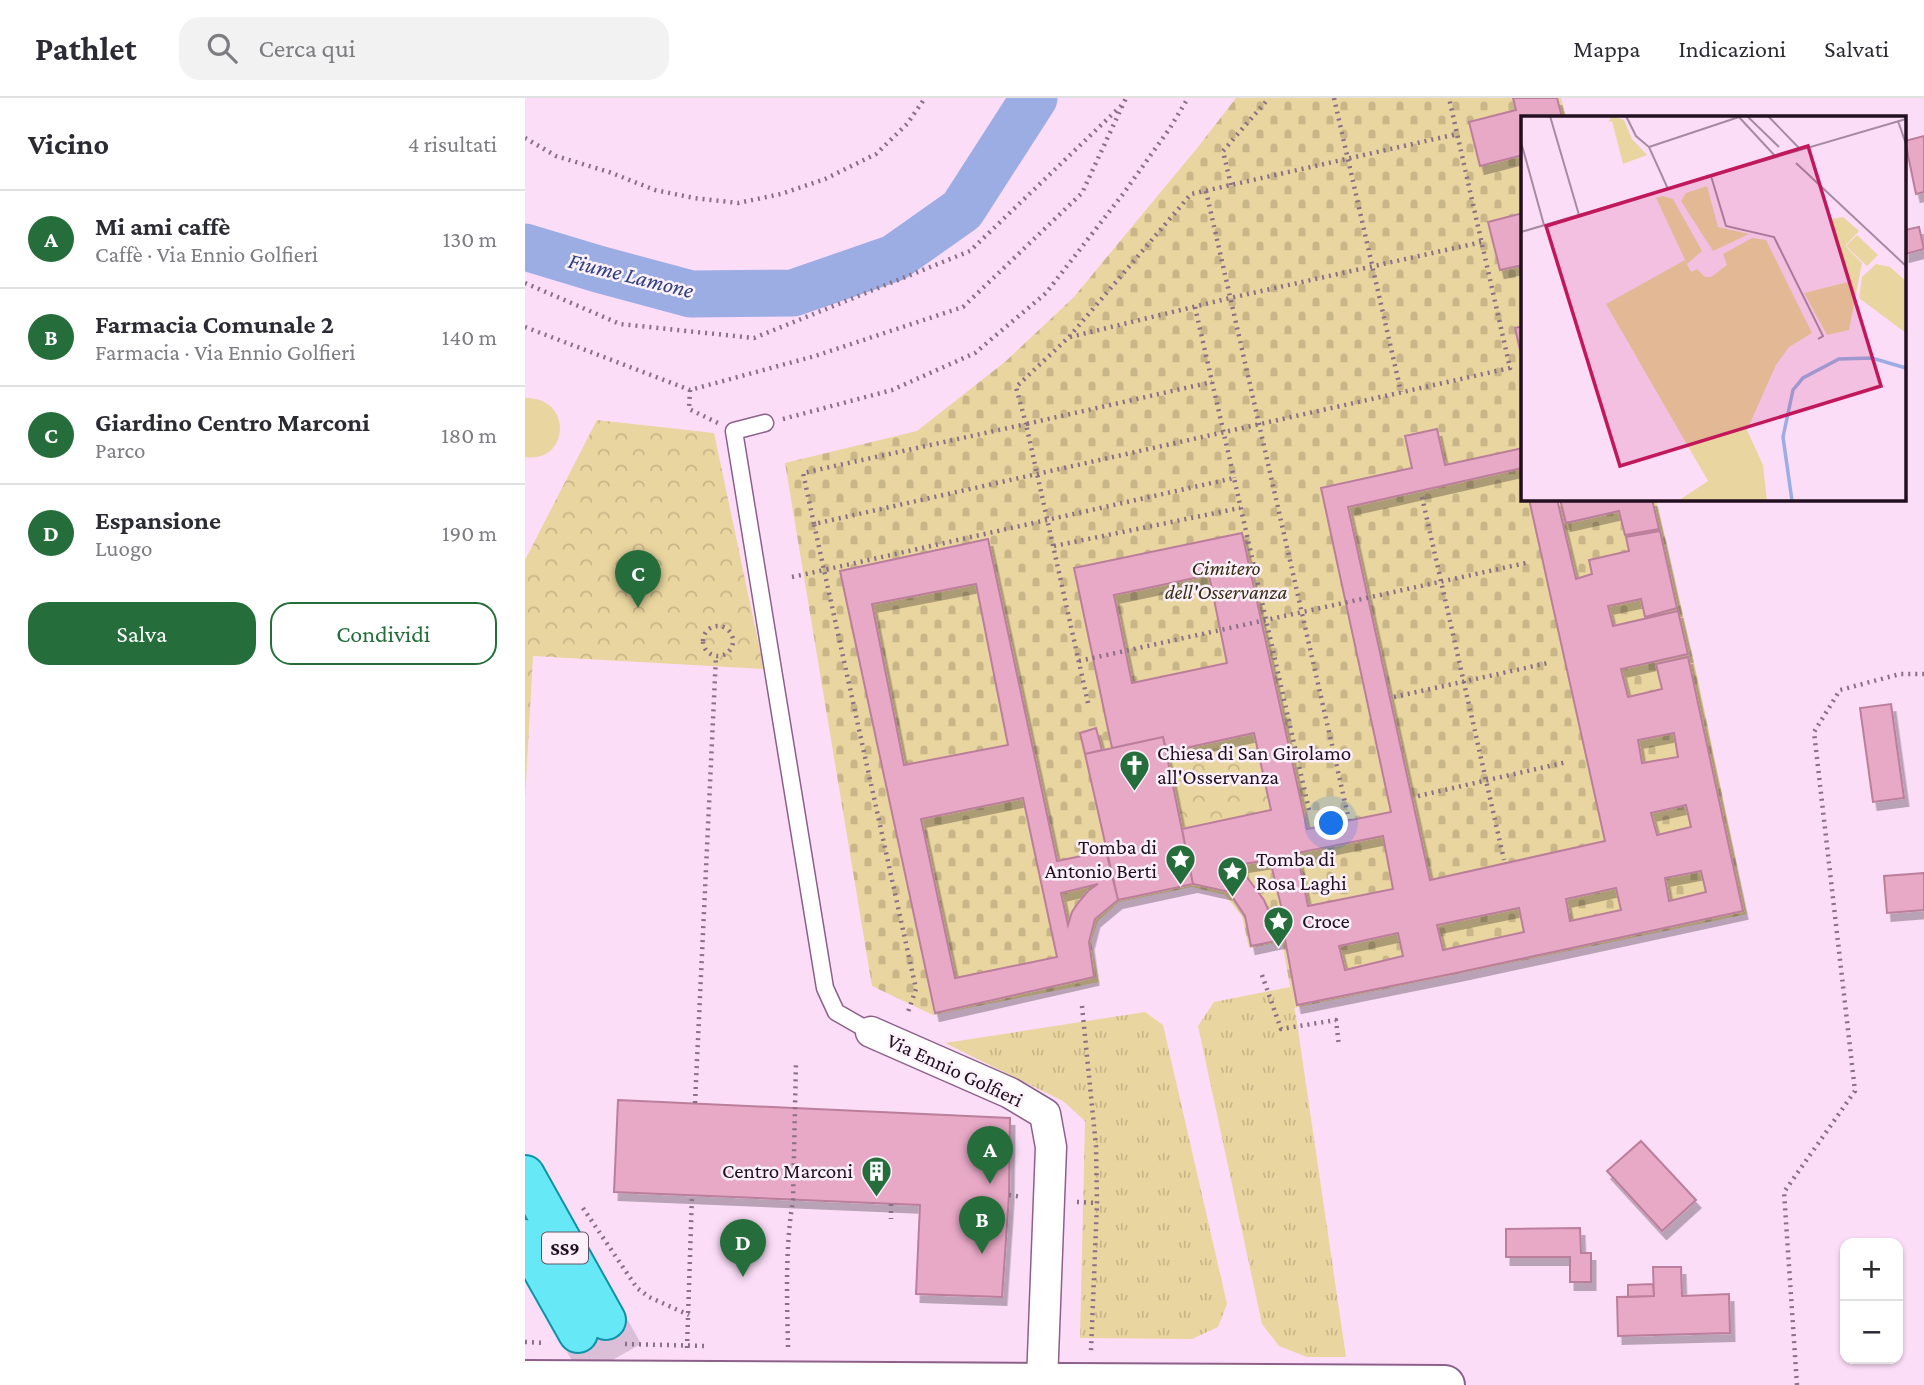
<!DOCTYPE html>
<html lang="it">
<head>
<meta charset="utf-8">
<style>
  :root { --surface:#fff; --page:#f2f2f3; --text:#2b2b33; --muted:#7c7c81; --line:#e1e1e2; --accent:#256e3b }
  body { margin:0; font-family:"Crimson Pro",serif; background:var(--page); color:var(--text) }
  .controls { position:absolute; right:21px; bottom:21px; display:grid; overflow:hidden; border-radius:14px; box-shadow:0 2px 5px #0004 }
  .controls button { width:63px; height:63px; display:grid; place-items:center; padding:0; border:0; border-bottom:2px solid var(--line); background:var(--surface); color:var(--text); font:35px sans-serif }
  .you { position:absolute; left:807px; top:726px; width:24px; height:24px; margin:-18px; border:5px solid #fff; border-radius:50%; background:#1a73e8; box-shadow:0 0 0 10px #1a73e833 }
  .badge { display:grid; place-items:center; width:46px; height:46px; border-radius:50%; background:var(--accent); color:#fff; font-size:23px; font-weight:700 }
  .pin { position:absolute; translate:-50% -58px; filter:drop-shadow(0 2px 4px #0008) }
  .pin::after { content:''; position:absolute; top:37px; width:24px; height:21px; background:inherit; clip-path:polygon(0 0,100% 0,50% 100%) }
  .list { margin:0; padding:0; list-style:none }
  h2 { display:flex; justify-content:space-between; align-items:center; height:91px; margin:0; padding:0 28px; font-size:30px }
  h2 small { font-size:23px; font-weight:400; color:var(--muted) }
  .list li { display:grid; grid-template-columns:46px 1fr auto; gap:21px; align-items:center; box-sizing:border-box; height:98px; padding:0 28px; border-top:2px solid var(--line) }
  .list b { display:block; font-size:26px; white-space:nowrap }
  .list p { margin:0; font-size:23px; white-space:nowrap; color:var(--muted) }
  .list em { font-size:23px; font-style:normal; color:var(--muted) }
  .actions { display:flex; gap:14px; padding:21px 28px }
  .actions a { flex:1; padding:16px 0; border:2px solid var(--accent); border-radius:21px; text-align:center; font-size:24px; color:var(--accent) }
  .actions .main { background:var(--accent); color:#fff }
  .icon { flex:none; width:38px; height:38px; fill:none; stroke:currentColor; stroke-width:2; stroke-linecap:round; stroke-linejoin:round }
  .map { position:relative; flex:none; width:1399px; height:1287px; overflow:hidden }
  header { display:flex; align-items:center; gap:42px; box-sizing:border-box; height:98px; padding:0 35px; background:var(--surface); border-bottom:2px solid var(--line) }
  header strong { font-size:33px }
  nav { display:flex; gap:38px; margin-inline-start:auto; font-size:24px }
  .search { width:490px; height:63px; background:var(--page); display:flex; align-items:center; gap:18px; box-sizing:border-box; padding:0 24px; border-radius:21px; color:var(--muted); font-size:26px }
  main { display:flex }
  aside { flex:1; background:var(--surface) }
  .map>svg:first-child { display:block }
  .grass { fill:url(#grass-tufts) }
  .cemetery { fill:url(#cemetery-stones) }
  .park { fill:url(#park-crowns) }
  .pitch { fill:#e9d59f }
  .lines { fill:none; stroke-linecap:round; stroke-linejoin:round }
  .river { stroke:#9bade3; stroke-width:47 }
  .building { fill:#e8a9c6; stroke:#bb7f9b; stroke-width:2; fill-rule:evenodd; filter:url(#shadow) }
  .primary-tunnel { stroke:#dbbed8; stroke-width:38; stroke-dasharray:38 19; stroke-linecap:butt }
  .service-casing { stroke:#8d6089; stroke-width:19 }
  .minor-casing { stroke:#8d6089; stroke-width:33 }
  .tertiary-casing { stroke:#8d6089; stroke-width:42 }
  .primary-casing { stroke:#0d92a8; stroke-width:42 }
  .path { stroke:#887085; stroke-width:4.5; stroke-dasharray:2 5; stroke-linecap:butt }
  .service { stroke:#fff; stroke-width:16 }
  .minor { stroke:#fff; stroke-width:30 }
  .tertiary { stroke:#fff; stroke-width:38 }
  .primary { stroke:#67e8f7; stroke-width:38 }
  .labels { text-anchor:middle; stroke-width:5; stroke-linejoin:round; paint-order:stroke }
  .shield { fill:#fcf1fb; stroke:#635462; stroke-width:2 }
  .shield-label { font-size:19px; font-weight:bold; fill:#221020 }
  .park-label { font-size:21px; font-style:italic; fill:#382e13; stroke:#fcf1fb }
  .poi-label { font-size:21px; fill:#221020; stroke:#fcf1fb; text-anchor:start }
  .street-label { font-size:21px; fill:#221020; stroke:#fcf1fb }
  .water-label { font-size:23px; font-style:italic; fill:#304181; stroke:#fcf1fb }
  .inset-river { fill:none; stroke:#9bade3; stroke-width:3.5 }
  .inset-road { fill:none; stroke:#a58ba2; stroke-width:2 }
  .view { fill:#c2185b; fill-opacity:0.15; stroke:#c2185b; stroke-width:3.5 }
  .inset-edge { fill:none; stroke:#221020; stroke-width:3.5 }
</style>
</head>
<body>
<header>
<strong>Pathlet</strong>
<div class="search"><svg class="icon" aria-label="search" viewBox="0 0 24 24"><circle cx="10" cy="10" r="6"/><path d="M15 15l6 6"/></svg>Cerca qui</div>
<nav><a>Mappa</a><a>Indicazioni</a><a>Salvati</a></nav>
</header>
<main>
<aside>
<h2>Vicino<small>4 risultati</small></h2>
<ul class="list">
<li><span class="badge">A</span><div><b>Mi ami caffè</b><p>Caffè · Via Ennio Golfieri</p></div><em>130 m</em></li>
<li><span class="badge">B</span><div><b>Farmacia Comunale 2</b><p>Farmacia · Via Ennio Golfieri</p></div><em>140 m</em></li>
<li><span class="badge">C</span><div><b>Giardino Centro Marconi</b><p>Parco</p></div><em>180 m</em></li>
<li><span class="badge">D</span><div><b>Espansione</b><p>Luogo</p></div><em>190 m</em></li>
</ul>
<div class="actions"><a class="main">Salva</a><a>Condividi</a></div>
</aside>
<div class="map">
<svg width="1399" height="1287" viewBox="0 0 1399 1287">
  <defs>
    <pattern id="grass-tufts" width="24" height="20" patternUnits="userSpaceOnUse" patternTransform="scale(1.75)"><rect width="24" height="20" fill="#e9d59f"/><path d="M3 7l-1-3M5 7V3M7 7l1-3M15 17l-1-3M17 17v-4M19 17l1-3" fill="none" stroke="#c8b689"/></pattern>
    <pattern id="cemetery-stones" width="16" height="16" patternUnits="userSpaceOnUse" patternTransform="scale(1.75)"><rect width="16" height="16" fill="#e9d59f"/><path d="M2 7V4a2 2 0 0 1 4 0v3zM10 15v-3a2 2 0 0 1 4 0v3z" fill="#c8b689"/></pattern>
    <pattern id="park-crowns" width="20" height="18" patternUnits="userSpaceOnUse" patternTransform="scale(1.75)"><rect width="20" height="18" fill="#e9d59f"/><path d="M2 6a3 3 0 1 1 6 0M12 15a3 3 0 1 1 6 0" fill="none" stroke="#c8b689"/></pattern>
    <filter id="shadow"><feDropShadow dx="4.5" dy="8" stdDeviation="0" flood-color="#0004"/></filter>
  </defs>
  <rect width="100%" height="100%" fill="#fcddf8"/>
  <path class="grass" d="M765,889L771,918L821,1259H782L754,1248L737,1226L673,928L689,904Z
    M620,914L638,927L702,1206L693,1229L667,1241L555,1240L560,1023L538,1003L420,945Z"/>
  <path class="cemetery" d="M711,0H1036L1041,19H998V401H1131L1174,586L1222,816L769,910L757,844L724,850L717,818L700,797L667,789L594,804L573,823L566,844L574,884L408,917L347,888L260,365L392,333L481,263L548,200L673,49Z"/>
  <path class="park" d="M72,322L189,335L239,571L8,558L0,703V462Z
    M729,635L746,712L657,731L642,654Z"/>
  <path class="pitch" d="M0,300C49,299 44,366 0,359Z"/>
  <g class="lines">
    <path class="river" d="M0,149L73,171L166,196L268,195L369,160L437,112L509,0"/>
  </g>
  <path class="building" d="M988,0H1032L1037,19H998V57L955,68L944,24L991,12Z
    M1399,38V94L1391,96L1380,43Z
    M998,115V167L975,172L963,124Z
    M1394,129L1399,151L1380,156V132Z
    M998,228V265L990,230Z
    M912,331L920,367L998,350V374L997,370L823,409L905,782L1080,743L1004,401H1032L1051,481L1067,476L1064,462L1104,453L1101,439L1135,433L1152,510L1120,519L1116,501L1083,508L1088,528L1153,513L1163,556L1096,571L1103,599L1137,591L1131,566L1163,559L1218,813L931,875L772,907L760,841L726,848L720,818L704,794L668,786L657,731L746,712L729,635L642,654L638,639L587,650L549,470L717,435L782,731L866,714L796,390L887,370L880,338ZM684,477L702,565L607,585L589,497ZM1149,635L1153,659L1117,665L1113,642ZM1161,707L1166,729L1132,737L1126,715ZM858,738L868,791L783,808L772,755ZM745,762L757,812L744,814L739,802L721,778L699,769ZM1176,773L1181,794L1144,803L1140,780ZM1091,790L1096,812L1045,823L1041,801ZM994,810L999,834L918,852L912,827ZM873,835L878,858L820,872L814,848Z
    M1035,401H1127L1134,431L1100,437L1094,413L1041,425Z
    M463,441L532,763L581,753L593,802L570,821L564,844L569,879L410,915L315,473ZM451,486L483,647L379,667L347,506ZM498,700L532,859L430,880L396,721ZM573,786L563,793L553,805L547,814L543,827L536,795Z
    M1366,606L1379,700L1348,704L1335,610Z
    M571,630L577,652L560,656L555,635Z
    M638,639L668,786L593,802L560,656Z
    M1399,775V812L1362,815L1359,778Z
    M93,1002L485,1020L484,1097L477,1199L391,1196L395,1107L89,1094Z
    M1116,1043L1171,1102L1137,1133L1082,1073Z
    M1055,1130L1056,1155H1066V1184H1045V1159H981V1131Z
    M1128,1169H1156L1157,1198L1204,1196L1205,1235L1093,1238L1092,1199L1129,1198Z
    M1128,1186L1129,1198L1103,1199V1187Z"/>
  <g class="lines">
    <path class="primary-tunnel" d="M81,1222L117,1287
      M53,1235L83,1287"/>
    <defs>
      <path id="service" d="M240,325L209,333L300,890L311,914L346,934"/>
      <path id="minor" d="M346,934L485,995L520,1016L526,1049L517,1284"/>
      <path id="tertiary" d="M0,1282L920,1287"/>
      <path id="primary" d="M0,1077L81,1222
        M0,1141L53,1235"/>
    </defs>
    <use href="#service" class="service-casing"/>
    <use href="#minor" class="minor-casing"/>
    <use href="#tertiary" class="tertiary-casing"/>
    <use href="#primary" class="primary-casing"/>
    <path class="path" d="M809,0L876,294
      M0,40L31,58L84,74L130,92L169,100L213,105L256,96L300,81L351,56L382,26L400,0
      M706,87L698,53L744,0
      M681,93L824,722
      M0,185L95,226L229,240L445,153L597,7
      M670,209L709,380
      M0,229L165,292L290,258L438,209L557,95L601,0
      M545,239L705,200L957,144
      M165,292L164,311L193,325
      M258,321L367,292L450,255L521,195L598,96L645,30L663,0
      M897,399L979,762
      M289,426L278,375L501,326L491,289L544,239L666,96L932,36
      M529,448L715,410
      M267,479L299,472L391,891L382,917
      M178 543a15 15 0 1 1 30 0a15 15 0 1 1-30 0Z
      M554,563L1001,465
      M869,599L1023,565
      M563,605L501,326L687,284
      M893,698L1042,664
      M784,712L709,380L299,472L289,426L985,270L924,0
      M737,877L756,931L811,922L814,948
      M557,908L571,1048L572,1105L566,1253
      M170,1005L191,558
      M484,1097L497,1099
      M552,1104L572,1105
      M366,1106V1121
      M58,1110L112,1190L124,1199L164,1217
      M0,1244L21,1245
      M100,1246L182,1248
      M263,1249C262,1201 260,1150 268,1102L271,964
      M162,1250L167,1097
      M1272,1287L1259,1094L1330,993L1289,634L1315,592L1375,576H1399"/>
    <use href="#service" class="service"/>
    <use href="#minor" class="minor"/>
    <use href="#tertiary" class="tertiary"/>
    <use href="#primary" class="primary"/>
  </g>
  <defs>
    <symbol id="church-pin" viewBox="-11 -11 22 30"><path d="M0 17L-7.5 6A9.5 9.5 0 1 1 7.5 6Z" fill="#256e3b" stroke="#fcf1fb"/><path d="M-1.2-6h2.4v3.5h3.3v2.4h-3.3V6h-2.4V-.1h-3.3v-2.4h3.3Z" fill="#fff"/></symbol>
    <symbol id="sight-pin" viewBox="-11 -11 22 30"><path d="M0 17L-7.5 6A9.5 9.5 0 1 1 7.5 6Z" fill="#256e3b" stroke="#fcf1fb"/><path d="M0-6L1.8-2.2L6-1.7L2.9 1.2L3.7 5.4L0 3.3L-3.7 5.4L-2.9 1.2L-6-1.7L-1.8-2.2Z" fill="#fff"/></symbol>
    <symbol id="building-pin" viewBox="-11 -11 22 30"><path d="M0 17L-7.5 6A9.5 9.5 0 1 1 7.5 6Z" fill="#256e3b" stroke="#fcf1fb"/><path d="M-4-6H4V6H1V3H-1V6H-4ZM-2.5-4.3h1.7v1.8h-1.7ZM.8-4.3h1.7v1.8H.8ZM-2.5-1h1.7V.8h-1.7ZM.8-1h1.7V.8H.8Z" fill="#fff"/></symbol>
  </defs>
  <g fill-rule="evenodd">
    <use href="#church-pin" x="592" y="650" width="35" height="47"/>
    <use href="#sight-pin" x="638" y="744" width="35" height="47"/>
    <use href="#sight-pin" x="690" y="756" width="35" height="47"/>
    <use href="#sight-pin" x="736" y="806" width="35" height="47"/>
    <use href="#building-pin" x="334" y="1056" width="35" height="47"/>
  </g>
  <g class="labels">
    <rect class="shield" x="17" y="1134.5" width="46" height="31" rx="5"/>
    <g class="shield-label">
      <text x="40" y="1157">SS9</text>
    </g>
    <g class="park-label">
      <text x="701" y="477">Cimitero<tspan x="701" dy="24">dell'Osservanza</tspan></text>
    </g>
    <g class="poi-label">
      <text x="632" y="662">Chiesa di San Girolamo<tspan x="632" dy="24">all'Osservanza</tspan></text>
      <text x="632" y="756" text-anchor="end">Tomba di<tspan x="632" dy="24">Antonio Berti</tspan></text>
      <text x="731" y="768">Tomba di<tspan x="731" dy="24">Rosa Laghi</tspan></text>
      <text x="777" y="830">Croce</text>
      <text x="328" y="1080" text-anchor="end">Centro Marconi</text>
    </g>
    <g class="street-label">
      <text transform="translate(430 972) rotate(25)" y="7">Via Ennio Golfieri</text>
    </g>
    <g class="water-label">
      <text transform="translate(106 177) rotate(14)" y="8">Fiume Lamone</text>
    </g>
  </g>
  <g transform="translate(996 18)">
    <rect width="385" height="385" fill="#fcddf8"/>
    <path d="M91,0L103,4L111,23L126,39L102,48L91,5L87,6ZM186,70L197,111L228,118L192,135L160,85L165,77ZM142,80L152,83L181,135L166,148L135,82Z" fill="#e9d59f"/>
    <path d="M231,122L245,124L291,217L268,231L255,249L226,314L242,349L246,385H157L187,365L85,188L164,144L170,156L176,153L184,161H190L206,149L202,138Z" fill="#e9d59f"/>
    <path d="M322,101L338,115L324,130L341,147L328,214L306,219L283,177L327,166L311,103ZM183 182a9 9 0 1 1 18 0a9 9 0 1 1-18 0Z" fill="#e9d59f"/>
    <path d="M336,119L357,139L346,150L325,130ZM355,148L369,151L385,165V217L338,182L341,161Z" fill="#e9d59f"/>
    <path class="inset-river" d="M271,385L262,321L272,274L282,262L318,243L351,242L385,252"/>
    <path class="inset-road" d="M29,0L58,99M105,0L115,20L128,31L147,73M217,0L255,41M226,0L258,31M247,0L279,33M377,5L385,28M0,26L23,109M128,31L218,1M275,47L385,150M190,60L205,110L253,121L302,220L297,223M0,116L385,3"/>
    <path class="view" d="M287,30L360,270L99,350L25,110Z"/>
    <rect width="385" height="385" class="inset-edge"/>
  </g>
</svg>
<div class="controls">
<button>+</button>
<button>−</button>
</div>
<div class="you"></div>
<div class="pin badge" style="left:465px;top:1086px">A</div>
<div class="pin badge" style="left:457px;top:1156px">B</div>
<div class="pin badge" style="left:113px;top:510px">C</div>
<div class="pin badge" style="left:218px;top:1179px">D</div>
</div>
</main>
</body>
</html>
